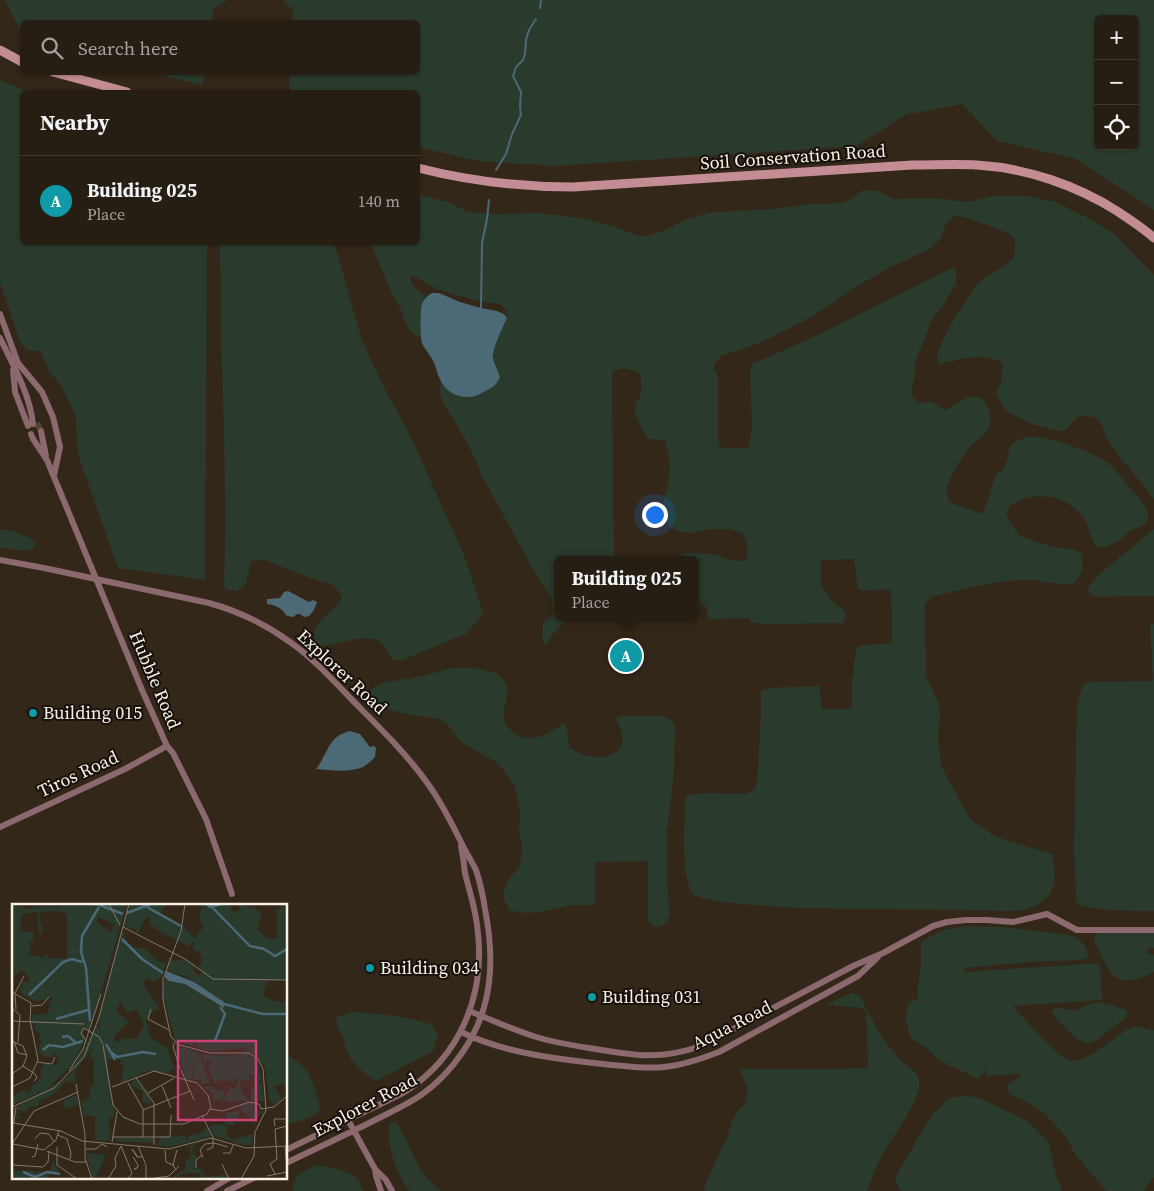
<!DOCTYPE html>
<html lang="en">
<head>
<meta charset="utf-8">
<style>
  :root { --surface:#261d13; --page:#2e261c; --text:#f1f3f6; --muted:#a4a2a0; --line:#423b33; --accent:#0f766e }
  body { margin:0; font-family:"Source Serif 4",serif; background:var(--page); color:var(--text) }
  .controls { position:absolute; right:15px; top:15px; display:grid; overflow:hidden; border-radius:8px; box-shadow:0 1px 4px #0004 }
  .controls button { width:45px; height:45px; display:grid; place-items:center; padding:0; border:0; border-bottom:1px solid var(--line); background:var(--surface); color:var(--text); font:25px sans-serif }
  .you { position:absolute; left:654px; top:514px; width:18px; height:18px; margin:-12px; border:4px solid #fff; border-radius:50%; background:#1a73e8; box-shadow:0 0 0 8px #1a73e833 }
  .badge { display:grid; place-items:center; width:32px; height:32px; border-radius:50%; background:var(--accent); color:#fff; font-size:16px; font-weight:700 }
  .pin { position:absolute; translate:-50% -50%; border:2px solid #fff; box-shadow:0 1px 5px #0006 }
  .popup { position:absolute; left:554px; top:556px; width:145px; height:65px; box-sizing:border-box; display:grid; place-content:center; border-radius:8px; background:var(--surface); filter:drop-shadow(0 1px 4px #0005); font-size:16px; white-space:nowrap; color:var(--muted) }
  .popup b { font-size:19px; color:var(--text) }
  .popup::after { content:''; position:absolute; left:50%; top:100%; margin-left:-10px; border:10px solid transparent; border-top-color:var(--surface) }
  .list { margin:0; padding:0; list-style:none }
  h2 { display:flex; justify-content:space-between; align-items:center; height:65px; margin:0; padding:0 20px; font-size:21px }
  h2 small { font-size:16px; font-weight:400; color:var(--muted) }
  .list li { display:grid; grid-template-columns:32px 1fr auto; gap:15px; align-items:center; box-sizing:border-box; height:90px; padding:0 20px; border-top:1px solid var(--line) }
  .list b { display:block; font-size:19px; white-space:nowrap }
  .list p { margin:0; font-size:16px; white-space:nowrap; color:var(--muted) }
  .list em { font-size:16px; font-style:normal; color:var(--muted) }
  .icon { flex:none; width:28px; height:28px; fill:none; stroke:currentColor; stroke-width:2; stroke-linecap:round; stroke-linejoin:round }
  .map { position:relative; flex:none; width:1154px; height:1191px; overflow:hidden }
  .search { position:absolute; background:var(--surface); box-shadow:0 1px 4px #0004; left:20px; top:20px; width:400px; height:55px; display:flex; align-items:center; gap:12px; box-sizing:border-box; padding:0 18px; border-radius:8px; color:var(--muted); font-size:19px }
  .panel { position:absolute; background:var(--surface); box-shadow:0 1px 4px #0004; left:20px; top:90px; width:400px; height:155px; border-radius:8px }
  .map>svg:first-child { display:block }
  .green { fill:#2a3a2d; fill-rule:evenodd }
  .water { fill:#4c6a76 }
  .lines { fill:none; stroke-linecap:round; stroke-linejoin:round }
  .stream { stroke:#4c6a76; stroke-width:2 }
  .minor-tunnel { stroke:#514538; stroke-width:6; stroke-dasharray:6 3; stroke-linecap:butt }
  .minor { stroke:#8c696e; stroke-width:6 }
  .secondary { stroke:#c48d95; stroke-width:9 }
  .culture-dot { fill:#0f9aa8; stroke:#16110b; stroke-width:2 }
  .labels { text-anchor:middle; stroke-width:4; stroke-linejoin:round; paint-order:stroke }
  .street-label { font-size:18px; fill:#f9f1e8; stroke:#16110b }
  .poi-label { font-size:18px; fill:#f9f1e8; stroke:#16110b; text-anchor:start }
  .inset-river { fill:none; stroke:#4c6a76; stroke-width:2.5 }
  .inset-road { fill:none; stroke:#82786c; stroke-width:1 }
  .view { fill:#cd4377; fill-opacity:0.15; stroke:#cd4377; stroke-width:2.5 }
  .inset-edge { fill:none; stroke:#f9f1e8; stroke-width:2.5 }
</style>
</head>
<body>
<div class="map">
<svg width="1154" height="1191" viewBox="0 0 1154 1191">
  <rect width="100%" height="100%" fill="#332719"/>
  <path class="green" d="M5,0H227L214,9L212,22H22V35Z
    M283,0H1154V210L1076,159L997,141L962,104L905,115L857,146L554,166L478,161L418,147V92H291L289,84L290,73L418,72V22H293V11ZM1098,19H1135V146H1098Z
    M153,73L204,72V73L202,85Z
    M0,80L29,92H22V242L207,243L205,580L118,568L79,458L77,447L76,418L63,389L49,370L40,351L27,350L20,342L0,283Z
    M863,190L877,191L894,199L933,198L968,202L992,196H1028L1055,202L1090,219L1112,232L1154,275V499L1109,443L1101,423L1097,418L1089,416H1080L1072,422L1068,428L1063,431H1059L1031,424L1006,411L997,396L996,391L1001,382L1003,363C982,351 959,360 938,364C938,361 937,359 937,356C939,341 970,291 982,280C989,274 1009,265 1013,258C1016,252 1016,242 1013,236L998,229L964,217L957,216L951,218L946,224L940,239L930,249L891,267L854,288L827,307L804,321L760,343L721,356L715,363L714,368L718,378V436L719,446L725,448H748L752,429L750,371L753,364L815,336L947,270L953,268L956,269V284L943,306L933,318L916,359L914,380L911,395L918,403L932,402L939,407L946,410C960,401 982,384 989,410C991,416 991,423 988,429C985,435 977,440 972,445C964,454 948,478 947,489C946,494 948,499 951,503L983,514L995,477L999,472L1004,468L1006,464L1010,446C1016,441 1023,437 1031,437C1047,435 1098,454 1111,465L1146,507C1148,512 1149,519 1146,523C1142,527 1136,528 1131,530C1128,532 1125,535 1122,538C1115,544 1108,546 1100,548C1089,541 1090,528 1084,518C1071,499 1045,492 1024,499C1020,501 1013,503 1010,506C1009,508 1008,511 1006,513L1008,519L1020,536L1049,546L1075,550L1081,553L1082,556V571L1075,583C1059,586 1039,579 1022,580C991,581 961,590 931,597L925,604L926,676L938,702L940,711L938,739L941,766L966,812L972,821L993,835L1008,841L1050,853L1053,855C1054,868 1058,885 1048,896C1042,903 1031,909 1022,910C1004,912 984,910 965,910C927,909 889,909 851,909C831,910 702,905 693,894C680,876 685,823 685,800L688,795L708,793L746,794L755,789L757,784L761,713V691L770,688L819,686L822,709H852V681L856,649L859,646L892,643V615L890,589L863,591L858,589L854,559L821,560V585L835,604L843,609L845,615L844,623L760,624L752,622L748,618L708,619L707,608L702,604L695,603V560H677L683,553C693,553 702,553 712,554C724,556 734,565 746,559C748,550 747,540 742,533C731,529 719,528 707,530C702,530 697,533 692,533C683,534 673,530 668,524C656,510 667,494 669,479C671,466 668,453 665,440L649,439C642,430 633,416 635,405C636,399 636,403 639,398C643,391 641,381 640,373C631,369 621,366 612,372L614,560H557V617H571C561,625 552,632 548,644L545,645L542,639L543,624L545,620L551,617L553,613L552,599L530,564L481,474C476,460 469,445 461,432C454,419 444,408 440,394C439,390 439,387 442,383L446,389L497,366C496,364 494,361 494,358C492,349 503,327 507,318L505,309L500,304L478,301L436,289L417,278L412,276L410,278L413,286L426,297L422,306L421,337L412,333L406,325L402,312L390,289L370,243L418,242V194L450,203L468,212L498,214L540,213L586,219L615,227L638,236H647L665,230L687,219L712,212L773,209L811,204L841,203L847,201Z
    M219,243H333L339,258L349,296L362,340L381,382L409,433L454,533L467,563L483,613L467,633L403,660H392C389,654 386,647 381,643C366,630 334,648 316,646C306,617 343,611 341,597C340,592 334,587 332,584L319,581L264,560L251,561L246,584L238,591L227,590L224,586C227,512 224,438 222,364C220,324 222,283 219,243Z
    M0,529C12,530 26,534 35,542V547C25,554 11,548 0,548Z
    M1154,529V596L1099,597C1093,597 1090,594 1087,589L1097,576Z
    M1150,624H1154V911C1129,911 1103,911 1078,905L1076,899L1074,848L1077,702L1084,684L1090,682L1153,681Z
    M453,668C470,668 498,666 506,684C511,693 503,705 504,715C504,722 507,726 512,731C529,747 548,734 564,723C569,728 567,740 570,748C578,752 586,757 595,757C621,759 630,740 616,720L619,716H664L672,721L675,727L674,772L667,832V883L670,916L667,923C659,926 652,930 648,920V861L595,862V903L592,905H573L540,912L517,913L510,910L503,899L505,887L510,878L520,865L522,853V844L519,835L520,810L515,787L498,763L464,744L457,737L448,725L440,719L406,714L395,711L381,707L373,702L371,698V692L373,688L382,683L428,675L437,671Z
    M972,926L1000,927L1070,935C1079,938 1087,946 1089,956L1087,958L1080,960L1030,962L965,968L964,972L1100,963L1102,1000L1013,1006C1022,1017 1060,1059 1071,1061C1086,1062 1115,1037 1128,1029C1142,1023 1142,1030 1154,1030V1177L1145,1188L1144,1191H1106L1075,1154L1066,1137L1045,1114L1027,1102L1011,1095L1007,1090L1008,1085L1019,1078L1020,1074L986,1076L985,1068L982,1075L978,1078L972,1076L938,1060L928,1049L912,1039L909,1034L906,1019L907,1010L909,1002L917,1000L918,997L917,993L921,966V943C938,930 952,927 972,926Z
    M1100,933H1154V948L1148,947L1147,954L1154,955V972C1115,991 1111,976 1095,943L1094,939L1095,935Z
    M851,993L856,994L860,996C870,1015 878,1033 891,1049C896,1055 901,1061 907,1066C911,1069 916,1072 918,1077C927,1093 892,1137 884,1152C877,1164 872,1178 867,1191H704L706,1182L720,1152L728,1135L731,1123L738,1110L744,1105L746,1098L747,1086L739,1069H834L868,1068L866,1011L863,1008L830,1005L829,1003Z
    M1095,1003H1103L1123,1009L1126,1010L1127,1014V1017L1094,1042C1091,1043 1088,1044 1085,1043C1077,1041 1055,1019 1051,1011L1055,1008C1062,1008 1068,1011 1076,1010C1080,1009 1083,1006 1087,1005C1090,1004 1093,1004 1095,1003Z
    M352,1012C379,1014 408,1016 433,1025L438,1036L433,1051L422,1057L376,1081C363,1072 352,1065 346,1049C345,1045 344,1041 343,1038C340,1031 336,1026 336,1019L339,1016Z
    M286,1055C306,1064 312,1077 317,1097C319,1102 321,1107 318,1112C314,1118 294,1122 286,1125Z
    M969,1096L981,1099L1014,1114L1027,1121L1040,1133L1049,1143L1056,1175L1061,1186L1062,1191H902L897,1186L895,1178L923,1129L933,1114L948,1099L954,1097Z
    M392,1122H395L398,1124L421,1171L429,1180L441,1191H410C397,1175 385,1144 390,1123Z
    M315,1165C327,1166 346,1170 355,1177C359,1180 361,1186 364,1191H293C292,1174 303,1173 315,1165Z"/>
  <path class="water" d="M432,293H439L460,302L481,308L497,311L504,314L507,318C503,327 493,347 493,357C494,363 498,371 500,377C495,388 490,388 480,394C464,402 445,394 439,377C437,373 436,367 434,363C431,355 424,349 422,343C420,337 420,310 422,304C424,299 427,296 432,293Z
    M288,591L309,602L313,600L317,602L314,610L309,616L304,617L300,614H297L293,617L287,616C282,608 276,605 267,604V599L280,598L284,592Z
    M350,731L360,734L370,747L374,746L376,748L375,757C372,760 368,764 363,767C349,773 330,770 316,769C328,754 328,736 350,731Z"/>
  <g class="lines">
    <path class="stream" d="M540,8L541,0
      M496,170L506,154L512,134L521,115L520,107L521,92L513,76L516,67L523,60L525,54L526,40L529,30L536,19
      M481,308L482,243L487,219L489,200"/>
    <path class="minor-tunnel" d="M37,423L41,431"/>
    <path class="minor" d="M0,314L18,363L42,392L53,417L60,447L54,475
      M0,338C13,365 30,394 33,424
      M13,370L15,392L28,426
      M41,431L46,456
      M31,434L33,439L47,460L54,477L142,690L167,746L173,753L206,819L232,894
      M0,560L44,568L209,603C238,611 265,624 290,642C317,661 339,687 362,710C385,733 409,757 428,784C442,803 452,824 463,846C467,854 472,862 476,870C480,882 483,896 485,909C495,960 493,1009 462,1053C451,1069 437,1084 421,1095C408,1104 393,1111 379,1118C348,1134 317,1148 286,1163
      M0,827L125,769L167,746
      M469,1011C490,1019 511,1029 533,1036C551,1042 570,1045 589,1048C632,1055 658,1061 701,1046L853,966L883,953L933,926L947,922L966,920H987L1013,922L1047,914L1077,930H1154
      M461,1032C504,1053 557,1059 603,1064C623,1066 644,1069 664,1067C684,1065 701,1059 719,1052L858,976L878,957
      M348,1120L375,1169L386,1180L392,1191
      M286,1150L403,1093C461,1057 487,993 477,925C475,907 469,890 465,873C464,864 463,855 461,846
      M375,1169L376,1176L381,1191
      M207,1191L231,1177
      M227,1191L256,1177"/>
    <path class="secondary" d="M0,50L22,62
      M53,72L127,92
      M418,168C469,181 520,187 573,187L912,165C934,165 955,164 977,165C1026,168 1076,185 1117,211C1130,220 1143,228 1154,238"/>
  </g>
  <g class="culture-dot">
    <circle cx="33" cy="713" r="5"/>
    <circle cx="370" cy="968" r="5"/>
    <circle cx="592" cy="997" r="5"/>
  </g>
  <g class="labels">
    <g class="street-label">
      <text transform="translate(793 157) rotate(-4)" y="6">Soil Conservation Road</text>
      <text transform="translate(342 672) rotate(43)" y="6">Explorer Road</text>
      <text transform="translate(155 680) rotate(67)" y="6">Hubble Road</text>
      <text transform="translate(78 774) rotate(-25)" y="6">Tiros Road</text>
      <text transform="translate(732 1025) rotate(-27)" y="6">Aqua Road</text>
      <text transform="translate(365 1105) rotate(-28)" y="6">Explorer Road</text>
    </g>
    <g class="poi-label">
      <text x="43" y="719">Building 015</text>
      <text x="380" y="974">Building 034</text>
      <text x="602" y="1003">Building 031</text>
    </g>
  </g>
  <g transform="translate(12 904)">
    <rect width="275" height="275" fill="#332719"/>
    <path d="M0,0L17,5L29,2L49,3L46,0H115L78,125H69L73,133L63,158L35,185L0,201L1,192L11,186L18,189L19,184L29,174L28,166L32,160L45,161L47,152L41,149L42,153L35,154L26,148L29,136L25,135L30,132L20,123L25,122L20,119V111L36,109L40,93L25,98L13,92L8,87L10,78L18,77L12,67H7L0,79L4,69L0,72ZM43,7L55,10V54H36L34,48L32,54L15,50L19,46L17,37H21L22,29L8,26L10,10L25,8L27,30L31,31L27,8ZM86,13L102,20L99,29L85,18ZM118,0H154L149,9L151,12L172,22L183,35L191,23L187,13L190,0H219V6L227,10V0L243,4L250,11L245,26L255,34L265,35V5L271,3L267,0H275V76L223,77H255L251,92L260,96L272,99L275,89V180L262,182L270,195L262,201L257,196L253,163L244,151L231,144L199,147L186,144L184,136L180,142L163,136L151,91L153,76L173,80L211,105L212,98L173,72L154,67L157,57L174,56L181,61V66L186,72L191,68L186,64L190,57L188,49L181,45L182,38L175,42L137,21L138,15L134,13L126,30L121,23L117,25L112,22ZM109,27L113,29L112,36L121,43L131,44L150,59L154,58L150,73L142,78L134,74L131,80L151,109L147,105L142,106L134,116L138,133L155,144L162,165L157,166L158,170L137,166L109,179L112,163L108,160L109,156L95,155L99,197L103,208L101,214L97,213L98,237L83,236V212L71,211L69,197L78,194V184L82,180V156L77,150L81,146H78L62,169L64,179L55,177L40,191L27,197L26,202L15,203V208L6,206L5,211L9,215H4L5,203L57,172L85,120L89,130L86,117ZM108,97L115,109L125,105L132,122L124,135L112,134L104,139L102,132L117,118L105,108ZM163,140L187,149L198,179L188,180L189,176H181V152L180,175H174ZM189,150L209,152L235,150L246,157L250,177H240L243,172L236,170L239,176L228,177L230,188L237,197H213V190L217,189V183L223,184L226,176L222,174L223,178L208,176L203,180L196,163L200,157L195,156L194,159ZM123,175L138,193L139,202L130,197L131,188L118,180ZM244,178L250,179L252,197H239V184ZM200,182L206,187L212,185L211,198L210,194L201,198V189L191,183ZM65,191L67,200L53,205L51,196ZM240,199L246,201L240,202L242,205L251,208L243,216L242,226L241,216L227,204L228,200ZM224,203L228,209L221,222L212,220L216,208H225ZM193,212L199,223L201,220L216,222L213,229L220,236L241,230L240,241H231L203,232ZM195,223L199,230L197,233L157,243L146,241L148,233L174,232V237L177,232L191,228ZM102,234H141V239L105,237ZM185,240L180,247L185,254L181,265L188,264L194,273L214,271L216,275H189L188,269H173L159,275L173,265L174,256L179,253L178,241ZM74,249L94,251L83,275H81ZM40,256L48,270L38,268L35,275H0V266L34,268L39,265Z" fill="#2a3a2d" fill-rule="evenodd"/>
    <path d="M154,67L182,78L212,98V104L173,80L157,77L153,74Z" fill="#4c6a76"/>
    <path class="inset-river" d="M85,0L111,10M195,0L198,3L209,0M135,3L169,22M200,3L238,42L252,45L263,52L275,45M115,9L139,0M110,35L130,55L151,69M17,91L51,58L60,55L70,58M212,100L251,110H275M44,115L76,106M78,117L74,64L69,48L70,32L87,3M50,133L56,132L64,139M203,137L213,110L208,103M94,140L103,156M31,146L37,141L51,143L71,137M99,148L105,153L131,148L144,150M11,268L23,273L35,268L48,270"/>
    <path class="inset-road" d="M97,0L108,21M173,0L169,27L151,75V96L159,133L168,141L198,149H237L246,155L251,165L254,206L243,228L242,252L229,275M111,23L173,55L201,75L275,76M0,88L19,99L18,116L26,156L18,174L0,183M20,102L30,101L37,93M0,104L8,111L6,138M4,105L3,89L12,72M139,105L136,115L157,126M0,117L72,120M0,137L11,142L15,152L11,162L0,170M2,137L6,149L15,151M74,137L69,129L72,124L87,133L91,140M163,138L161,142L168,165M91,141L101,201L111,213L128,220H172L195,210L199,203L196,191L185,179L142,167L100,183M25,158L40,160L43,153M11,162L23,170L25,174L22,177M169,166L182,196M57,167L71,145L89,90M124,174L142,199V241M116,179L131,205V233M64,180L73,230V254L80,275M150,182L159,204M136,189L162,174M0,203L42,184L72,153L87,113L117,0M198,205L211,207L237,198L247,200L249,205L262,203L275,192M131,206L178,187M190,212L201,233V243L195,246M1,219L49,227L70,237L157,245L199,234L234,244L275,242M2,219L4,203M263,222L262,215H275M46,231L55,235L59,249L58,255M100,233H158L159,211M23,235L28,229L37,230L42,238M100,238L105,208M0,240L22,207L66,188M1,240L32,246L44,236L47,226M126,242L134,261V275M273,242L275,265M45,243V261L65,275M74,245H84L90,240L95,243M153,246L154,258L161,261M35,247L63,258H74M211,249H218L221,241M20,253L23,252L26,240M121,253L126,261V263H125V264L124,265H122L125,264M126,253L120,245L125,253H129L130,252M191,254L188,246L193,240L202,239L216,243M210,260L217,275M0,261L31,263L36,258L37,248M184,264V256L190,251M164,266L161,261L165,246M263,270L258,260L265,255L263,225L275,222M255,272L275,268M96,275L104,262L103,254L109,242L120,269L116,275M137,275L157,272L167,262"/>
    <path class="view" d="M166,137H244V216H166Z"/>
    <rect width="275" height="275" class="inset-edge"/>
  </g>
</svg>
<div class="controls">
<button>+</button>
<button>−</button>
<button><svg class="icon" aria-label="locate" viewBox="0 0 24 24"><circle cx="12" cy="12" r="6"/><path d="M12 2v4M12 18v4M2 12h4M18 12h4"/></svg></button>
</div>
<div class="you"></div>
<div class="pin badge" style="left:626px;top:656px;background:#0f9aa8">A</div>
<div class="popup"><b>Building 025</b>Place</div>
<div class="search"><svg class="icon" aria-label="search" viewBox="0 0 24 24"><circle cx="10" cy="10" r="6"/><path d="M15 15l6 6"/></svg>Search here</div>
<section class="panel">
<h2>Nearby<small></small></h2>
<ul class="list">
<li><span class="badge" style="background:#0f9aa8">A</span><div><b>Building 025</b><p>Place</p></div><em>140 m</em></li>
</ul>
</section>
</div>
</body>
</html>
